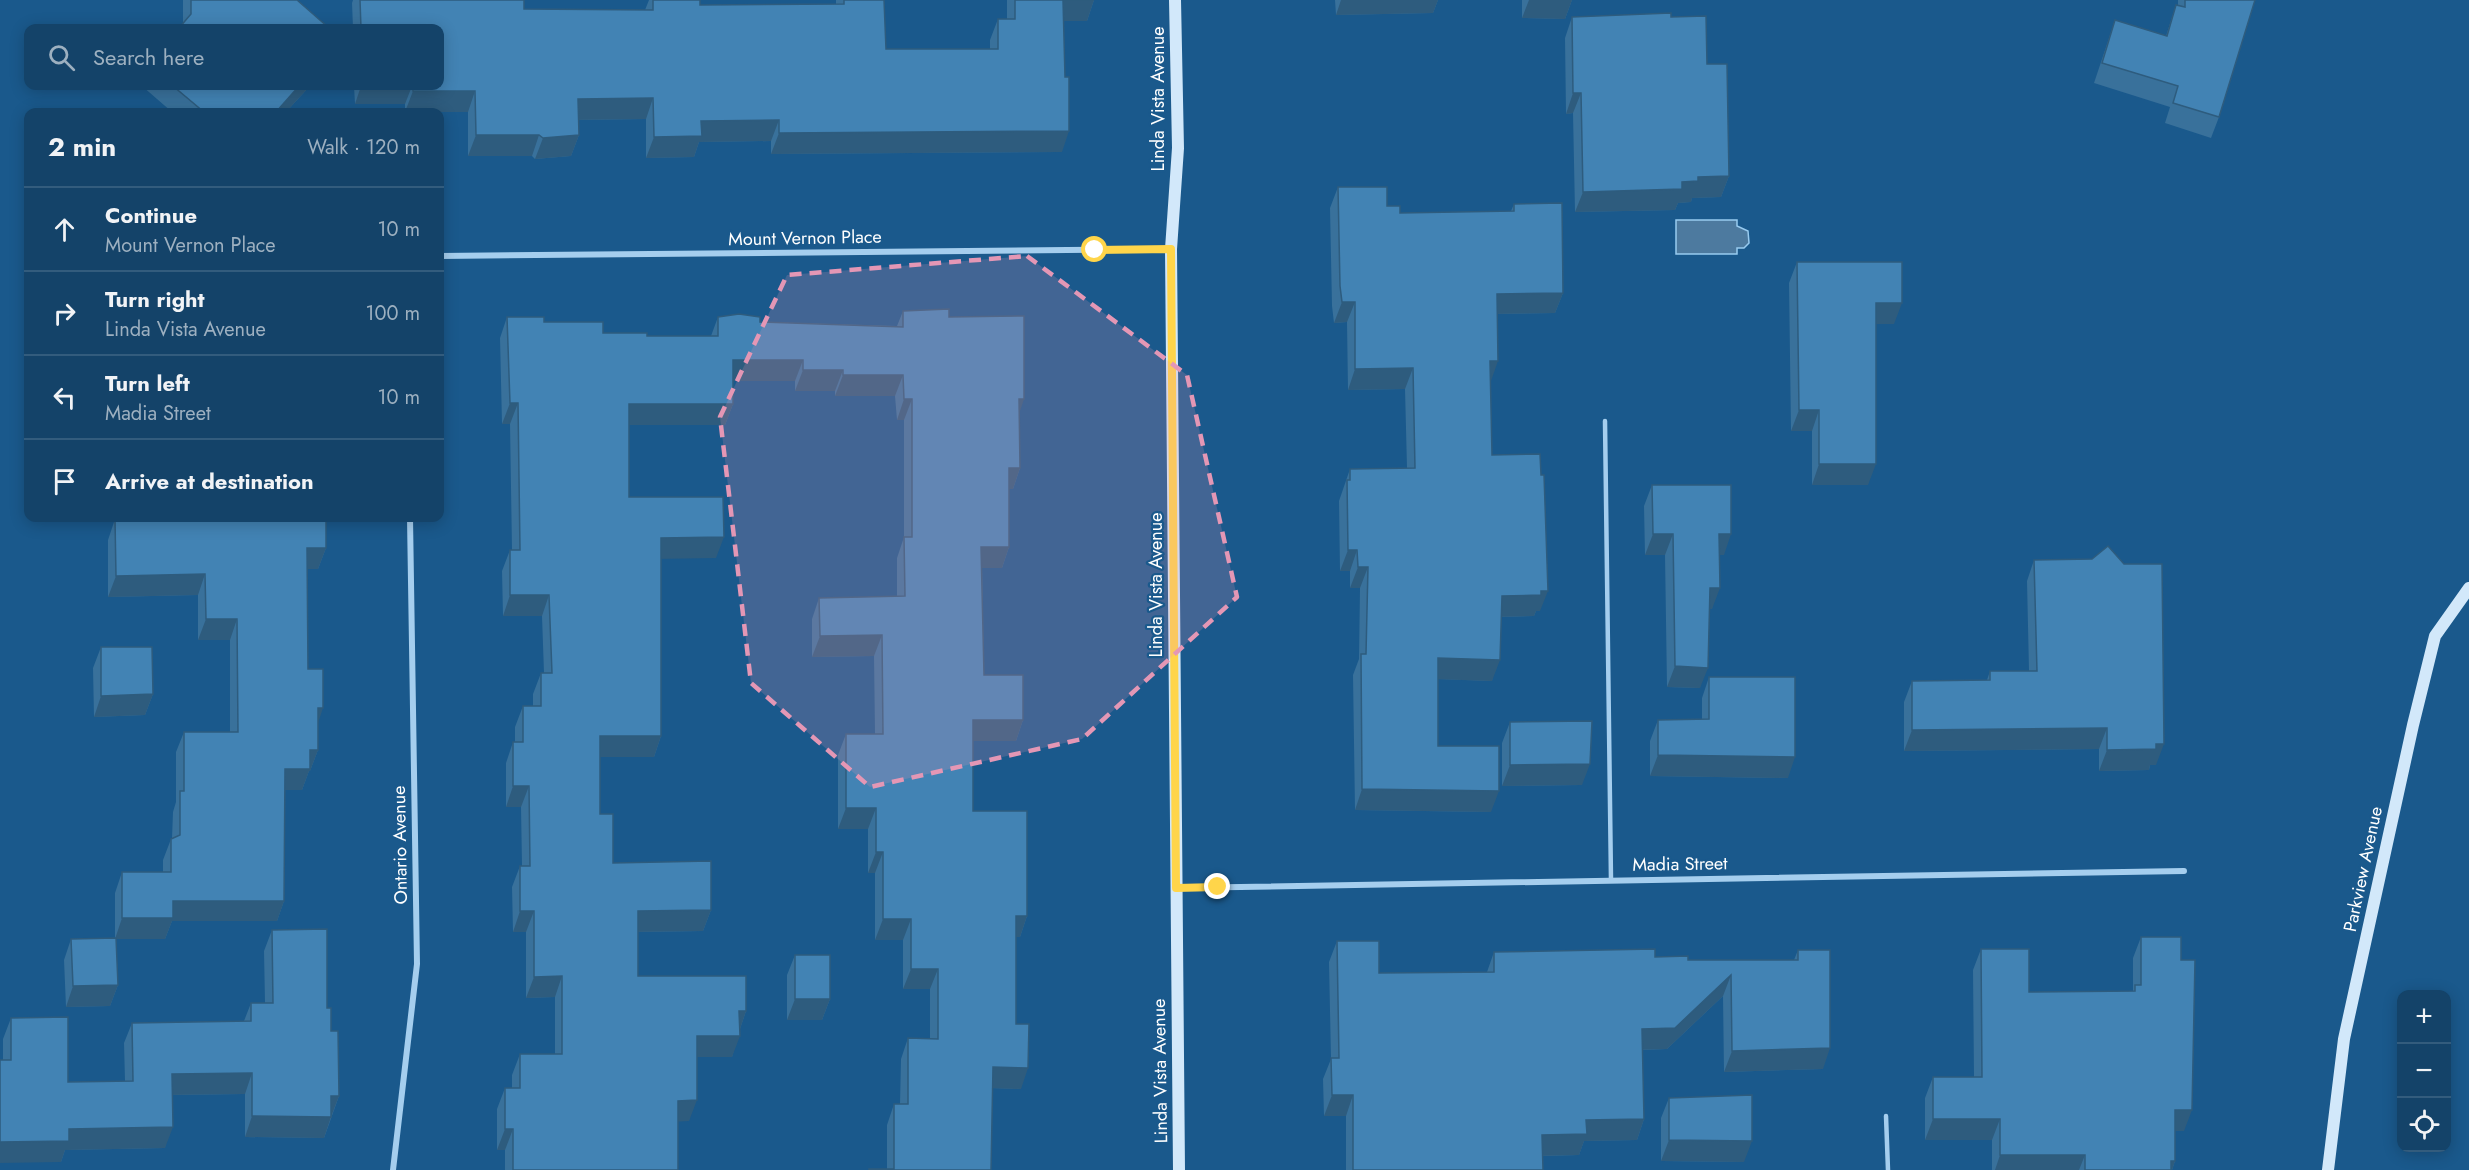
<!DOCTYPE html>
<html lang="en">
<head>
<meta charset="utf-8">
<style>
  :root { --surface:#144369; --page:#214e71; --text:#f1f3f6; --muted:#9db0c0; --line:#335c7d }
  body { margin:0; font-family:Jost,sans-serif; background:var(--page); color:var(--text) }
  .controls { position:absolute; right:18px; bottom:18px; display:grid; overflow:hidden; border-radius:12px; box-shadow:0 3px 15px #0003 }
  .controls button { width:54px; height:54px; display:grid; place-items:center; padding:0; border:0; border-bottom:2px solid var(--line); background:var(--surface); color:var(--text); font:30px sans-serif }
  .stop { position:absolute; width:18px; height:18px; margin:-14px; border:4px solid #ffd54a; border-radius:50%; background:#fff }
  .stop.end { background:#ffd54a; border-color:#fff; box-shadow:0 2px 6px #0008 }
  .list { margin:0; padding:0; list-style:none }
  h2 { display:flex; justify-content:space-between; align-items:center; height:78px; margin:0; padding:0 24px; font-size:26px }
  h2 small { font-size:20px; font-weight:400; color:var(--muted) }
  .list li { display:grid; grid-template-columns:39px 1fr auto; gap:18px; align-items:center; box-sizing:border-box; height:84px; padding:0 24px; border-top:2px solid var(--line) }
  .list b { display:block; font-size:22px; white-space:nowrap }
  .list p { margin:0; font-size:20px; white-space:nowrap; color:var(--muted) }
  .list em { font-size:20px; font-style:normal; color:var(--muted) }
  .icon { flex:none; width:33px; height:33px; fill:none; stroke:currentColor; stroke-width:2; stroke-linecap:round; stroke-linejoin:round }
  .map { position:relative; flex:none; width:2469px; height:1170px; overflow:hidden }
  .search { position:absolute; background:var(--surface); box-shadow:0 3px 15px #0003; left:24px; top:24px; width:420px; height:66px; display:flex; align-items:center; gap:15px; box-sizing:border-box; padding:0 21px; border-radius:12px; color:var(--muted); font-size:22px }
  .panel { position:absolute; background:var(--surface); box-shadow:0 3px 15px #0003; left:24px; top:108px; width:420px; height:414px; border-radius:12px }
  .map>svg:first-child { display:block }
  .water { fill:#4d7a9f; stroke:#98cbf0; stroke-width:1.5 }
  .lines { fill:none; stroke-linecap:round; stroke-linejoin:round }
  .lane { stroke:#a5ceee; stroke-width:4.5 }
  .street { stroke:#a5ceee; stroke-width:6 }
  .secondary { stroke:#d2e8fa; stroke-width:12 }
  .wall { fill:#39719b }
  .shaded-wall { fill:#2e5c7e }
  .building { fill:#4283b4; stroke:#2e5c7e; stroke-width:1.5 }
  .route { stroke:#ffd54a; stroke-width:8 }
  .marked { fill:#e497b5; fill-opacity:0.2; stroke:#e497b5; stroke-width:4.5; stroke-dasharray:12 8; stroke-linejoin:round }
  .labels { text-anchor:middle; stroke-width:4.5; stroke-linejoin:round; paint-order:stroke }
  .street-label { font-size:18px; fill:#fff; stroke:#1a598c }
</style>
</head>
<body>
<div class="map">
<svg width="2469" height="1170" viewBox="0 0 2469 1170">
  <rect width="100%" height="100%" fill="#1a598c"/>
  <path class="water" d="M1676,220H1737V226L1748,231L1749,243L1744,248H1737V254H1676Z"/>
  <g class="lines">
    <path class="lane" d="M1605,421L1611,880
      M1886,1116L1888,1170"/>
    <path class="street" d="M440,256L1171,249
      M1177,888L2184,871
      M393,1170L417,964L410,518"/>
    <path class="secondary" d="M1175,0L1178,148L1171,249L1179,1170
      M2328,1170L2344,1039L2413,725L2435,636L2469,588"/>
  </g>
  <path class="wall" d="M183,0H297L183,23Z
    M353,0H524V9L645,10L649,0H700V5L836,4V0H884L886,49H990V40L998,19H1007V0H1094L1087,21H1064L1062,152L771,154V141L699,142L694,157L646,158V119L578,120L579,135L571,156L535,159L532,156H468V112H405V104H355L354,86H440V28H353L352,3Z
    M1335,0H1438L1433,13L1336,15Z
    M1522,0H1572L1565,19L1522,18Z
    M2178,0H2255L2219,117L2211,138L2165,123L2170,107L2094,83L2115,20L2166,36L2176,5H2178Z
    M1572,17H1671L1707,64L1729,176L1721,197L1692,198L1691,202L1678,203L1675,210L1575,212L1573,113L1566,114L1565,38Z
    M142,86H310L286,112H172Z
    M1338,187L1387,206L1400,213L1511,211L1514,204L1563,293L1555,313L1497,314L1490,381L1492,455L1540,611H1536L1534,616L1501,617L1492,681L1438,679V746L1491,812L1355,810L1353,675L1359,659L1360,588H1350V571H1340L1339,501L1350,469L1407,468L1405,389L1348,390L1347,322L1334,323L1332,306L1330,208Z
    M1797,262L1894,324H1876L1868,485H1812V431H1791L1789,283Z
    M903,311L949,317L1019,413L1020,468L1013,489H1009V547L1002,568H982L984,675L1023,720L1016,741H973V811L1027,916L1020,937H1016V1024L1021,1089L992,1088L991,1170L887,1169V1125L894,1104H900L901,1059L908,1038H930V989H903V940H875V873H868V829H838V755L846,734H875L874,656L812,657V619L819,598L897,597V558L904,537V420H897L895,396H835V391H795V381H733V404L725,425H629V497L716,558H661V736L654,757H600V814L613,863L711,910L703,931L638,932V976L746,1011L740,1029L732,1057H697L689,1121H678V1170H505V1150H497V1109L505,1088H512V1075L520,1054H555V997L526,998V932H513L512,887L520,866H522L521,807H506V763L513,742H515V727L523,706H533V694L541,673H544L542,616H503L502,571L510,550H512L510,424H502L500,338L507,317L544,322L603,333L647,336H711L718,317L760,322L897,326Z
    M1652,485L1724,555H1719L1712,609H1710L1700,688L1667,687L1665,555H1645L1644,506Z
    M148,518H326V548L318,569H307L308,669L318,722V750L310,771H309L302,790H285L284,901L277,921H172L165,939H116L118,985L110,1006L66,1007L64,960L71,939L115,938V893L122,872H163V860L171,839L172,838L173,812L176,802V752L184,732H230V640H198V595L108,597V540L115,519H148Z
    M2034,560L2156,765H2150L2149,770L2099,771V749L1904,751V702L1912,681L1987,680L1990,671H2029L2027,581Z
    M101,647L153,694L145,715L94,717L93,668Z
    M1709,677L1788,778L1650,776V741L1658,720L1702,719V698Z
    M1510,722L1582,785L1502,786V743Z
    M272,930L327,1008L331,1031L339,1096L324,1138L245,1137V1094L172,1095L165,1148L65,1150L61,1162L3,1060V1039L11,1018L68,1082L125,1081L124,1043L132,1023L244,1021L251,1003H265L264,951Z
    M2141,937L2184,1131H2175V1161L2172,1170H1992V1140H1925V1098L1933,1077H1974L1973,970L1981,949L2029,992L2133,991V958Z
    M1337,941L1379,973L1487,972L1494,952L1655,957L1688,960H1794L1798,950L1823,1069L1724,1072L1723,996L1667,1049L1642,1050L1644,1119L1637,1140L1584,1141L1579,1155L1543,1156V1170H1346V1116H1324L1323,1079L1331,1059L1329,962Z
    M795,955L830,999L822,1020H787V975Z
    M1669,1098L1744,1162L1661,1161V1118Z"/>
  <path class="shaded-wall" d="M1063,0H1094L1087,21H1056Z
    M1341,0H1438L1433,13L1336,15Z
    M1529,0H1572L1565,19L1522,18Z
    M299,86H310L286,112H276Z
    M361,86H412L405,104H355Z
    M413,91H475L468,112H405Z
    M1573,93H1581L1573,113L1566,114Z
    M653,98L646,119L570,120L578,99Z
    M779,120L771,141L699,142L694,157L646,158L654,137L701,121Z
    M1069,131L1062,152L771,154L779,133Z
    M476,135H539L532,156H468Z
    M579,135L571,156L535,159L543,138Z
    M1729,176L1721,197L1692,198L1691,202L1678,203L1675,210L1575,212L1583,192L1682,182L1698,177Z
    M1563,293L1555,313L1489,314L1497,294Z
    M1342,302H1355L1347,322L1334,323Z
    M1876,303H1902L1894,324H1868Z
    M733,360H803L795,381H725Z
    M1490,361H1498L1491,381Z
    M1413,368L1405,389L1348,390L1355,369Z
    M803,370H843L835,391H795Z
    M843,375H903L895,396H835Z
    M904,399H912L904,420H897Z
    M1019,399H1024L1017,420Z
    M510,403H518L510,424H502Z
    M629,404H733L725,425H621Z
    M1799,410H1819L1812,431H1791Z
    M1819,464H1876L1868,485H1812Z
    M1009,468H1020L1013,489H1001Z
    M1653,534H1673L1665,555H1645Z
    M1719,534H1731L1724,555H1711Z
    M724,537L716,558L654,559L661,538Z
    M981,547H1009L1002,568H974Z
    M307,548H326L318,569H299Z
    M1348,550H1357L1350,571H1340Z
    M1358,567H1368L1360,588H1350Z
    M205,574L198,595L108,597L116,576Z
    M1710,588H1720L1712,609H1703Z
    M1541,591H1548L1540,611H1536L1534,616L1494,617L1502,596Z
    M510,595H549L542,616H503Z
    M206,619H237L230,640H198Z
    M882,635L874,656L812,657L820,636Z
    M1438,658L1500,660L1492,681L1431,679Z
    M1675,666L1708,668L1700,688L1667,687Z
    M153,694L145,715L94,717L101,696Z
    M318,708H323L316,729Z
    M973,720H1023L1016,741H965Z
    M2107,728L2099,749L1904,751L1912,730Z
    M600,736H661L654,757H592Z
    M2156,744H2164L2156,765H2150L2149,770L2099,771L2107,750Z
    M310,750H318L310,771H309L302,790H277L285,769Z
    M1658,755L1795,757L1788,778L1650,776Z
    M1590,764L1582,785L1502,786L1510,765Z
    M513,786H529L521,807H506Z
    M1362,789L1499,791L1491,812L1355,810Z
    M846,808H876L868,829H838Z
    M876,852H883L875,873H868Z
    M173,901H284L277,921H172L165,939H115L122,918Z
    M711,910L703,931L630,932L638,911Z
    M520,911H534L526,932H513Z
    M1016,916H1027L1020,937H1009Z
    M883,919H911L903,940H875Z
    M911,969H938L930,989H903Z
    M1731,975L1723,996L1667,1049L1634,1050L1642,1029Z
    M562,976L555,997L526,998L534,977Z
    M118,985L110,1006L66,1007L73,986Z
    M795,999H830L822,1020H787Z
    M739,1011H746L739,1032Z
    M697,1036H740L732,1057H689Z
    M1830,1048L1823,1069L1724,1072L1732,1051Z
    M993,1067L1028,1068L1021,1089L985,1088Z
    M252,1073L245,1094L164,1095L172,1074Z
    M1332,1095H1353L1346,1116H1324Z
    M331,1096H339L331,1117Z
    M697,1100L689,1121L670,1122L678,1101Z
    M2175,1110H2192L2184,1131H2168Z
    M252,1116L331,1117L324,1138L245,1137Z
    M1644,1119L1637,1140L1584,1141L1579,1155L1535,1156L1542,1135L1586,1120Z
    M1933,1119H2000L1992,1140H1925Z
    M173,1127L165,1148L65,1150L61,1162L0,1163V1142L69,1129Z
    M505,1129H513L505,1150H497Z
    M1669,1140L1752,1141L1744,1162L1661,1161Z
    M2000,1155H2085L2079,1170H1995Z
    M2171,1161H2175L2172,1170H2168Z"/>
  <path class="building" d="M191,0H297L329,28H179L191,14Z
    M360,0H524V9L653,10V0H700V5L844,4V0H884L886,49H998V19H1015V0H1094H1063L1065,77H1069V131L779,133V120L701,121L702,136L654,137L653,98L578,99L579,135L543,138L539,135H476L475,91H413V86H440V28H361Z
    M2185,0H2255L2219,117L2173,103L2178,86L2102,63L2115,20L2167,36L2176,5L2185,7Z
    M1671,13V17L1706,16L1707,64H1727L1729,176L1698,177V181L1682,182V189L1583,192L1581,93H1573L1572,17Z
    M173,86H299L276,112H204Z
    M1338,187H1387V206H1400V213L1514,211V204L1562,203L1563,293L1497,294L1498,361H1490L1492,455L1540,454L1541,475H1544L1548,591H1541V595L1502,596L1500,660L1438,658V746H1499V791L1362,789L1361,654H1366L1368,567H1358L1357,550H1348L1347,480H1350V469L1415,468L1413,368L1355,369V302H1342L1340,286Z
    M1797,262H1902V303H1876V464H1819V410H1799Z
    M949,309V317L1024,316V399H1019L1020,468H1009V547H981L984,675H1023V720H973V811H1027V916H1016V1024H1029L1028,1068L993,1067L991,1170H869V1169H894V1104H908V1038L938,1039V969H911V919H883V852H876V808H846V734H883L882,635L820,636L819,598L905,596L904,537H912V399H904L903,375H843V370H803V360H733V404H629V497H723L724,537L661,538V736H600V814H613V863L711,861V910L638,911V976H746V1011H739L740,1036H697V1100L678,1101V1170H513V1129H505V1088H520V1054H562V976L534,977V911H520V866H530L529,786H513V742H523V706H541V673H552L549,595H510V550H520L518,403H510L507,317H544V322H603V333H647V336H718V317L739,314L760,317V322L903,327V311Z
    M1652,485H1731V534H1719L1720,588H1710L1708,668L1675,666L1673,534H1653Z
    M155,518H326V548H307L308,669H323V708H318V750H310V769H285L284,901H173V918H122V872H171V839L180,835V791H184V732H238L237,619H206L205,574L116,576L115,519Z
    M2108,546L2124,564H2162L2164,744H2156V749L2107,750V728L1912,730V681L1990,680V671H2037L2034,560L2092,559Z
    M101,647H152L153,694L101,696Z
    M1709,677H1795V757L1658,755V720L1709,719Z
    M1592,721L1590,764L1510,765V722Z
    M327,929V1008H331V1031H338L339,1096H331V1117L252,1116V1073L172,1074L173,1127L69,1129V1141L0,1142V1060H11V1018L68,1017V1082L133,1081L132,1023L251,1021V1003H273L272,930Z
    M2141,937H2181V960H2195L2192,1110H2175V1161H2171V1170H2085V1155H2000V1119H1933V1077H1982L1981,949H2029V992L2135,991V985H2141Z
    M116,938L118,985L73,986L71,939Z
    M1337,941H1379V973L1494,972V952L1655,949V957L1688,956V960H1798V950H1830V1048L1732,1051L1731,975L1675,1028L1642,1029L1644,1119L1586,1120L1587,1134L1542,1135L1543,1170H1353V1095H1332L1331,1058H1339Z
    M795,955H830V999H795Z
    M1752,1095V1141L1669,1140V1098Z"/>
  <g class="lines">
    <path class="route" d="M1095,250L1171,249L1176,888L1218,887"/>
  </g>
  <path class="marked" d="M1027,256L1187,375L1237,597L1082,739L870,787L751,683L720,417L787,275Z"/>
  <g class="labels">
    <g class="street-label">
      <text transform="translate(1158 99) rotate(-90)" y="6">Linda Vista Avenue</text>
      <text transform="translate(805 238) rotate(-1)" y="6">Mount Vernon Place</text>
      <text transform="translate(1156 585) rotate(-90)" y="6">Linda Vista Avenue</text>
      <text transform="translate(400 845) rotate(-91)" y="6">Ontario Avenue</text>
      <text transform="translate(1680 864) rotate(-1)" y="6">Madia Street</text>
      <text transform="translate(2363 869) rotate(-78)" y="6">Parkview Avenue</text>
      <text transform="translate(1160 1071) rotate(-91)" y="6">Linda Vista Avenue</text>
    </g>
  </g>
</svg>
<div class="controls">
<button>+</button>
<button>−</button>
<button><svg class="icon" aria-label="locate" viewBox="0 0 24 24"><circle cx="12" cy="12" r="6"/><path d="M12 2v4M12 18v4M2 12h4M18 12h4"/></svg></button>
</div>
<div class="stop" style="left:1095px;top:250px"></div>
<div class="stop end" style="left:1218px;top:887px"></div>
<div class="search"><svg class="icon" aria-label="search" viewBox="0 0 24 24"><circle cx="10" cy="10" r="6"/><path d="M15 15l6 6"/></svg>Search here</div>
<section class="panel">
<h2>2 min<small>Walk · 120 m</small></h2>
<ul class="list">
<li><svg class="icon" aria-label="ahead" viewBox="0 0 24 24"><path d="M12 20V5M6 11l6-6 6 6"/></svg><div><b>Continue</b><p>Mount Vernon Place</p></div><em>10 m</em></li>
<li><svg class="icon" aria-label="right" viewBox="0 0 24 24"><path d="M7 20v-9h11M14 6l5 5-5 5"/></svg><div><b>Turn right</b><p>Linda Vista Avenue</p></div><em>100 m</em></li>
<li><svg class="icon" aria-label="left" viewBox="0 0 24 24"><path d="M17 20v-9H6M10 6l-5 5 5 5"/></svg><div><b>Turn left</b><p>Madia Street</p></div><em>10 m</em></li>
<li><svg class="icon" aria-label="arrive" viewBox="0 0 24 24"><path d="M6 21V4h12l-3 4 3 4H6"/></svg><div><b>Arrive at destination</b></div></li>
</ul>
</section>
</div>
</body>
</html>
